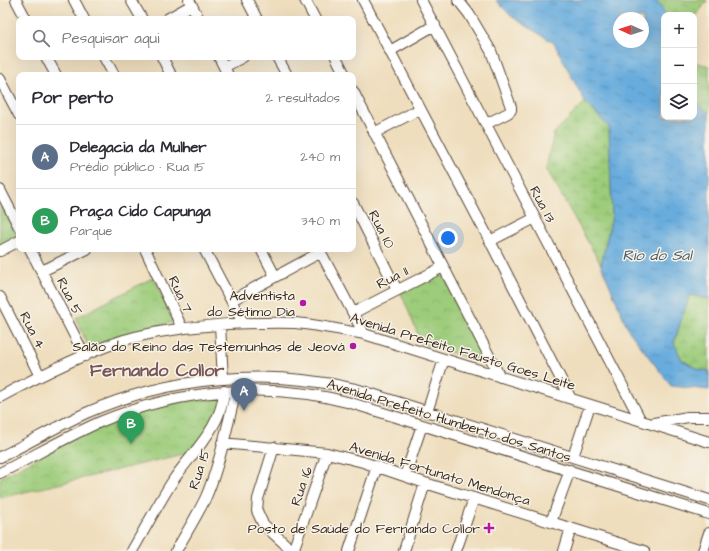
<!DOCTYPE html>
<html lang="pt">
<head>
<meta charset="utf-8">
<style>
  :root { --surface:#fff; --page:#f7f7f7; --text:#2b2b33; --muted:#7c7c81; --line:#e1e1e2; --accent:#0f766e }
  body { margin:0; font-family:"Architects Daughter",sans-serif; background:var(--page); color:var(--text) }
  .controls { position:absolute; right:12px; top:12px; display:grid; overflow:hidden; border-radius:8px; box-shadow:0 4px 16px #0002 }
  .controls button { width:36px; height:36px; display:grid; place-items:center; padding:0; border:0; border-bottom:1px solid var(--line); background:var(--surface); color:var(--text); font:20px sans-serif }
  .compass { position:absolute; left:613px; top:12px; width:36px; height:36px; border-radius:50%; background:var(--surface); box-shadow:0 4px 16px #0002; rotate:273deg }
  .you { position:absolute; left:448px; top:238px; width:14px; height:14px; margin:-10px; border:3px solid #fff; border-radius:50%; background:#1a73e8; box-shadow:0 0 0 6px #1a73e833 }
  .badge { display:grid; place-items:center; width:26px; height:26px; border-radius:50%; background:var(--accent); color:#fff; font-size:13px; font-weight:700 }
  .pin { position:absolute; translate:-50% -33px; filter:drop-shadow(0 1px 2px #0008) }
  .pin::after { content:''; position:absolute; top:21px; width:14px; height:12px; background:inherit; clip-path:polygon(0 0,100% 0,50% 100%) }
  .list { margin:0; padding:0; list-style:none }
  h2 { display:flex; justify-content:space-between; align-items:center; height:52px; margin:0; padding:0 16px; font-size:17px }
  h2 small { font-size:13px; font-weight:400; color:var(--muted) }
  .list li { display:grid; grid-template-columns:26px 1fr auto; gap:12px; align-items:center; box-sizing:border-box; height:64px; padding:0 16px; border-top:1px solid var(--line) }
  .list b { display:block; font-size:15px; white-space:nowrap }
  .list p { margin:0; font-size:13px; white-space:nowrap; color:var(--muted) }
  .list em { font-size:13px; font-style:normal; color:var(--muted) }
  .icon { flex:none; width:22px; height:22px; fill:none; stroke:currentColor; stroke-width:2; stroke-linecap:round; stroke-linejoin:round }
  .map { position:relative; flex:none; width:709px; height:551px; overflow:hidden }
  .search { position:absolute; background:var(--surface); box-shadow:0 4px 16px #0002; left:16px; top:16px; width:340px; height:44px; display:flex; align-items:center; gap:10px; box-sizing:border-box; padding:0 14px; border-radius:8px; color:var(--muted); font-size:15px }
  .panel { position:absolute; background:var(--surface); box-shadow:0 4px 16px #0002; left:16px; top:72px; width:340px; height:180px; border-radius:8px }
  .map>svg:first-child { display:block }
  .wetland { fill:url(#wetland-marsh); stroke:#6c7b4c }
  .park { fill:url(#park-crowns); stroke:#6c7b4c }
  .water { fill:url(#water-ripples); stroke:#526b7e; fill-rule:evenodd }
  .lines { fill:none; stroke-linecap:round; stroke-linejoin:round }
  .minor-casing { stroke:#564536; stroke-width:12 }
  .minor { stroke:#fff; stroke-width:10 }
  .poi-dot { fill:#b5179e; stroke:#f7f3e8; stroke-width:1.5 }
  .labels { text-anchor:middle; stroke-width:3; stroke-linejoin:round; paint-order:stroke }
  .street-label { font-size:14px; fill:#3b2a1e; stroke:#f7f3e8 }
  .poi-label { font-size:14px; fill:#3b2a1e; stroke:#f7f3e8; text-anchor:end }
  .water-label { font-size:15px; font-style:italic; fill:#4b5861; stroke:#f7f3e8 }
  .district-label { font-size:18px; font-weight:bold; fill:#775659; stroke:#f7f3e8 }
</style>
</head>
<body>
<div class="map">
<svg width="709" height="551" viewBox="0 0 709 551">
  <defs>
    <pattern id="wetland-marsh" width="20" height="14" patternUnits="userSpaceOnUse"><rect width="20" height="14" fill="#9dcc7a"/><path d="M1 5h8M5 5V1M11 12h8M15 12V8" fill="none" stroke="#88af69"/></pattern>
    <pattern id="park-crowns" width="20" height="18" patternUnits="userSpaceOnUse"><rect width="20" height="18" fill="#9dcc7a"/><path d="M2 6a3 3 0 1 1 6 0M12 15a3 3 0 1 1 6 0" fill="none" stroke="#88af69"/></pattern>
    <pattern id="water-ripples" width="26" height="14" patternUnits="userSpaceOnUse"><rect width="26" height="14" fill="#68acdd"/><path d="M2 4q2-2 4 0t4 0M15 11q2-2 4 0t4 0" fill="none" stroke="#578cb3"/></pattern>
  </defs>
  <rect width="100%" height="100%" fill="#f7f3e8"/>
  <filter id="ink" filterUnits="userSpaceOnUse"><feTurbulence type="fractalNoise" baseFrequency=".025" numOctaves="2"/><feDisplacementMap in="SourceGraphic" scale="8" xChannelSelector="R" yChannelSelector="G"/><feConvolveMatrix kernelMatrix="1 2 1 2 8 2 1 2 1" color-interpolation-filters="sRGB"/></filter>
  <filter id="wash" filterUnits="userSpaceOnUse"><feTurbulence type="fractalNoise" baseFrequency=".012" numOctaves="4" result="noise"/><feDisplacementMap in="SourceGraphic" scale="16" xChannelSelector="R" yChannelSelector="G"/><feGaussianBlur stdDeviation="0.9" result="paint"/><feColorMatrix in="noise" values="0 0 0 0 0 0 0 0 0 0 0 0 0 0 0 0 0 1.4 0 .05"/><feComposite in="paint" operator="in"/></filter>
  <g filter="url(#wash)">
    <rect width="100%" height="100%" fill="#efdebd"/>
    <path class="wetland" d="M655,0H707L694,20V15H665L661,5Z
      M694,62L709,66V113L700,107L694,93Z
      M585,102L609,127L612,216L601,265L546,168L554,133Z
      M690,295L709,299V371L700,370L682,360L674,344L682,317Z"/>
    <path class="park" d="M0,199L19,237L0,246Z
      M442,271L489,364L422,344L401,293Z
      M154,277L173,322L88,346L76,318Z
      M221,398L230,399L210,431L191,452L0,498V478L79,436L118,418L184,401Z"/>
    <path class="water" d="M496,0H655L661,5L665,15L664,117H694V93L700,106L709,113V299L690,295L682,317L674,343L682,360L700,370L709,371V390L671,386L629,331L601,265L612,216L609,127L585,102L554,43L511,16ZM619,18H643V42H619Z"/>
  </g>
  <g filter="url(#ink)">
    <g class="lines">
      <defs>
        <path id="minor" d="M16,0L26,19
          M74,0L84,19
          M131,0L142,19
          M189,0L199,19
          M247,0L257,19
          M305,0L315,19
          M363,0L490,241L570,397
          M421,0L640,419
          M458,0L469,14L491,51L511,107V110L508,113L486,124
          M167,19L192,5
          M390,51L435,25
          M46,57L56,75
          M104,57L114,75
          M162,57L171,75
          M219,57L228,75
          M277,57L287,75
          M336,57L345,75
          M224,67L243,57
          M0,79L19,115
          M353,91L500,377
          M374,133L420,109
          M0,190L19,227
          M353,203L397,290
          M490,241L535,218
          M30,249L85,356
          M145,249L182,328
          M204,249L243,323
          M261,249L275,276
          M319,249L364,334
          M0,251L19,241
          M42,271L87,249
          M0,297L40,376
          M232,300L321,252
          M353,313L443,267
          M220,325L223,379
          M0,397C39,376 82,354 124,340C158,330 194,327 229,324C251,323 273,322 295,323C318,325 341,330 364,334L709,442
          M427,412L444,359
          M654,423L688,417H709
          M222,443L327,453L363,462L425,483L644,551
          M274,447L258,499L257,511L263,524L285,544L290,551
          M0,457C29,443 57,426 86,413C170,376 267,368 356,389L709,500
          M573,457L590,405
          M0,473C34,456 66,437 100,422C179,389 268,381 351,403L709,514
          M405,476L422,425
          M551,522L570,470
          M132,551C146,527 159,502 174,479C193,451 222,427 224,391
          M176,551C186,533 197,516 206,497C220,464 227,426 236,391
          M293,551L327,453
          M349,551L377,466
          M404,551L425,483
          M456,551L474,498
          M564,551L571,528
          M703,551L709,533"/>
      </defs>
      <use href="#minor" class="minor-casing"/>
      <use href="#minor" class="minor"/>
    </g>
  </g>
  <g class="poi-dot">
    <circle cx="303" cy="303" r="4"/>
    <circle cx="353" cy="346" r="4"/>
    <path d="M487 522h4v4h4v4h-4v4h-4v-4h-4v-4h4z"/>
  </g>
  <g class="labels">
    <g class="street-label">
      <text transform="translate(543 204) rotate(62)" y="5">Rua 13</text>
      <text transform="translate(382 229) rotate(63)" y="5">Rua 10</text>
      <text transform="translate(392 277) rotate(-27)" y="5">Rua 11</text>
      <text transform="translate(181 294) rotate(65)" y="5">Rua 7</text>
      <text transform="translate(70 296) rotate(63)" y="5">Rua 5</text>
      <text transform="translate(33 330) rotate(63)" y="5">Rua 4</text>
      <text transform="translate(463 351) rotate(17)" y="5">Avenida Prefeito Fausto Goes Leite</text>
      <text transform="translate(449 420) rotate(17)" y="5">Avenida Prefeito Humberto dos Santos</text>
      <text transform="translate(199 469) rotate(-72)" y="5">Rua 15</text>
      <text transform="translate(440 473) rotate(17)" y="5">Avenida Fortunato Mendonça</text>
      <text transform="translate(301 486) rotate(-71)" y="5">Rua 16</text>
    </g>
    <g class="poi-label">
      <text x="295" y="300">Adventista<tspan x="295" dy="16">do Sétimo Dia</tspan></text>
      <text x="345" y="351">Salão do Reino das Testemunhas de Jeová</text>
      <text x="480" y="533">Posto de Saúde do Fernando Collor</text>
    </g>
    <g class="water-label">
      <text x="657" y="260">Rio do Sal</text>
    </g>
    <g class="district-label">
      <text x="157" y="376">Fernando Collor</text>
    </g>
  </g>
</svg>
<div class="controls">
<button>+</button>
<button>−</button>
<button><svg class="icon" aria-label="layers" viewBox="0 0 24 24"><path d="M12 4l9 5-9 5-9-5zM3 14l9 5 9-5"/></svg></button>
</div>
<svg class="compass" viewBox="-18 -18 36 36"><path d="M0-13l5 13h-10z" fill="#e53935"/><path d="M0 13l5-13h-10z" fill="#7c7c81"/></svg>
<div class="you"></div>
<div class="pin badge" style="left:244px;top:411px;background:#5c6f8a">A</div>
<div class="pin badge" style="left:131px;top:444px;background:#2e9e5b">B</div>
<div class="search"><svg class="icon" aria-label="search" viewBox="0 0 24 24"><circle cx="10" cy="10" r="6"/><path d="M15 15l6 6"/></svg>Pesquisar aqui</div>
<section class="panel">
<h2>Por perto<small>2 resultados</small></h2>
<ul class="list">
<li><span class="badge" style="background:#5c6f8a">A</span><div><b>Delegacia da Mulher</b><p>Prédio público · Rua 15</p></div><em>240 m</em></li>
<li><span class="badge" style="background:#2e9e5b">B</span><div><b>Praça Cido Capunga</b><p>Parque</p></div><em>340 m</em></li>
</ul>
</section>
</div>
</body>
</html>
